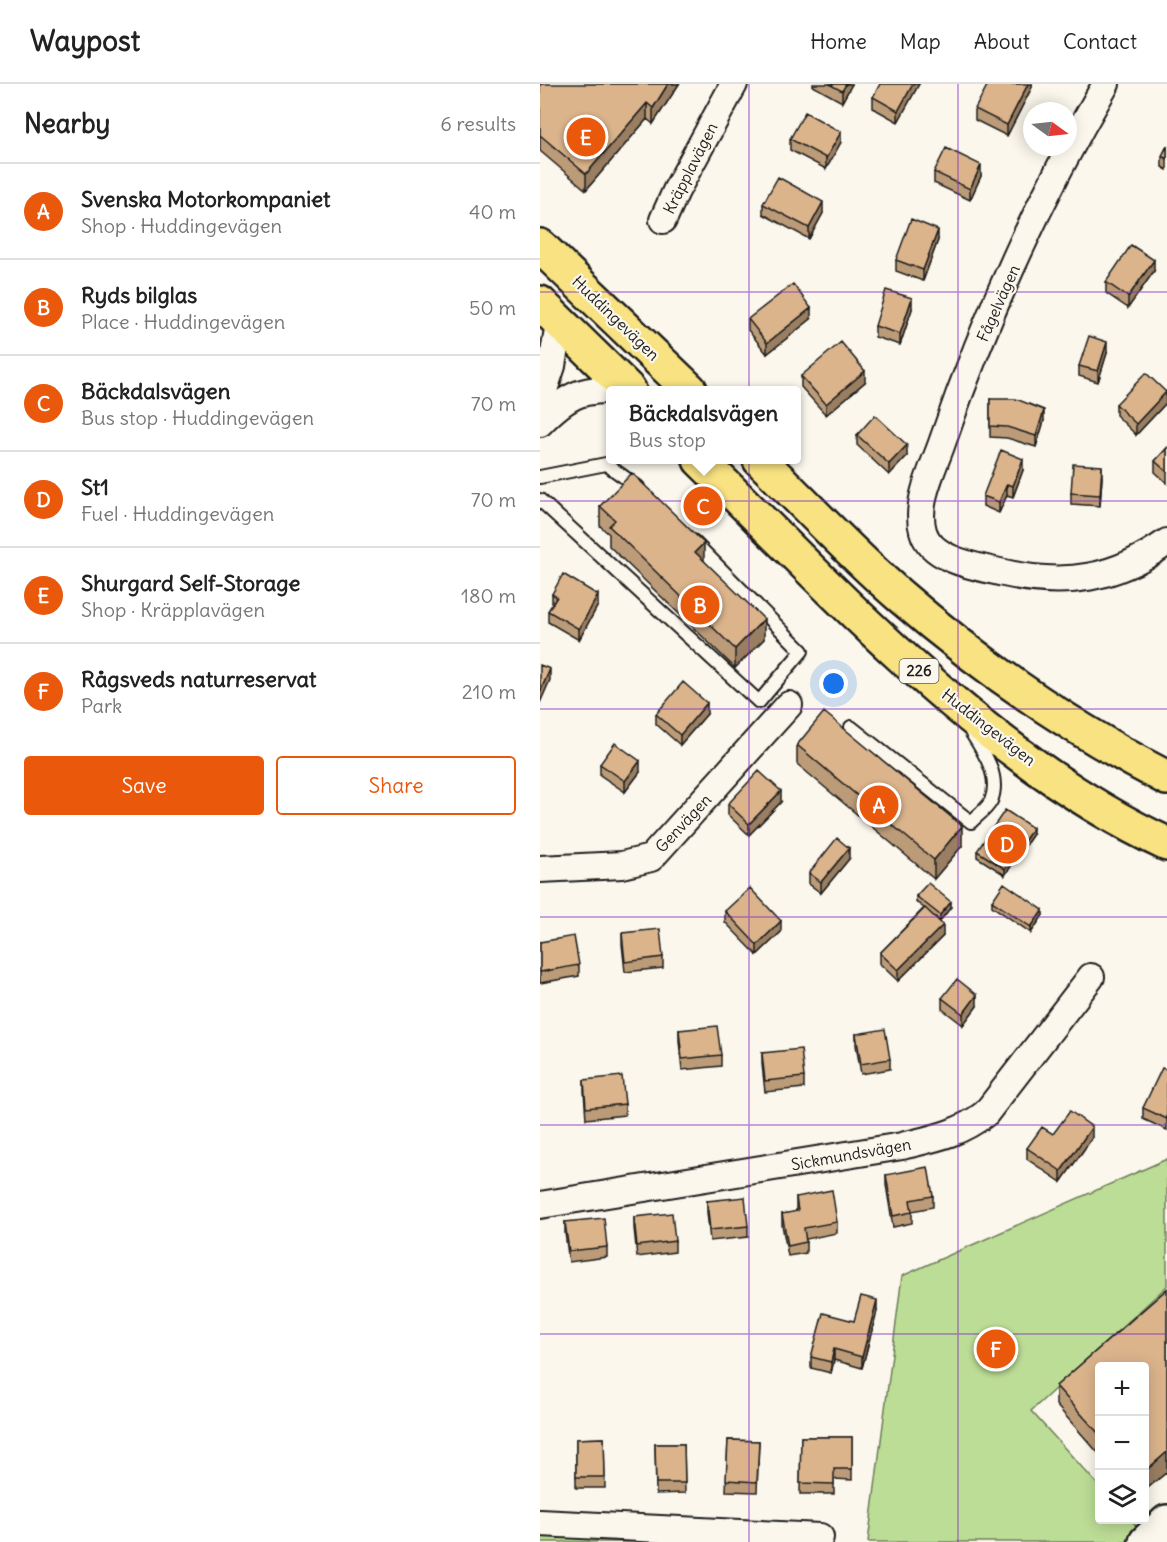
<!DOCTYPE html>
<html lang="en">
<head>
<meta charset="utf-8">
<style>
  :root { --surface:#fff; --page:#f2f2f2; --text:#222; --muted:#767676; --line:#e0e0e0; --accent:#ea580c }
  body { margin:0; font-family:Delius,sans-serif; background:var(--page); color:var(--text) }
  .controls { position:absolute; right:18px; bottom:18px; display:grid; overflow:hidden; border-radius:6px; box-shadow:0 3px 15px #0003 }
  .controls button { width:54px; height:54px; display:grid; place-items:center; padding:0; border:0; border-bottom:2px solid var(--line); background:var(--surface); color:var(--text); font:30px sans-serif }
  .compass { position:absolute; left:483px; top:18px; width:54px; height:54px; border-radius:50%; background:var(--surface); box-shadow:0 3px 15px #0003; rotate:105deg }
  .you { position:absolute; left:294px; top:600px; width:21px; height:21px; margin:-15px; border:4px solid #fff; border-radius:50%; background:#1a73e8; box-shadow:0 0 0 9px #1a73e833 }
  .badge { display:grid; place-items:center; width:39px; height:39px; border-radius:50%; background:var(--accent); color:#fff; font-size:20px; font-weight:700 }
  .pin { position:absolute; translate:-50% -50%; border:3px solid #fff; box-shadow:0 2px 6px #0006 }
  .popup { position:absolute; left:66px; top:302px; width:195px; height:78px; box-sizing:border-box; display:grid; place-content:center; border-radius:6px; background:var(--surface); filter:drop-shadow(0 2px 4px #0005); font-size:20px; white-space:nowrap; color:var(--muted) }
  .popup b { font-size:22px; color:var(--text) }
  .popup::after { content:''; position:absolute; left:50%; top:100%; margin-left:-12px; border:12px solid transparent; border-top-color:var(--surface) }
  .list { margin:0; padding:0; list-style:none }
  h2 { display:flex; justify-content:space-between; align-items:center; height:78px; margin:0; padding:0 24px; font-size:26px }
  h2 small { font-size:20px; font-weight:400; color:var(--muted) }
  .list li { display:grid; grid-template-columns:39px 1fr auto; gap:18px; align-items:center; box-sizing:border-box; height:96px; padding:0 24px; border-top:2px solid var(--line) }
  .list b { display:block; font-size:22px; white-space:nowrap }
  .list p { margin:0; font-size:20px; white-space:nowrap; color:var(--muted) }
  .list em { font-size:20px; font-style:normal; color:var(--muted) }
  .actions { display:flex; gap:12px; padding:18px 24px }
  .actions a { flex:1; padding:14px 0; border:2px solid var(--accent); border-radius:6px; text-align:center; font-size:21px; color:var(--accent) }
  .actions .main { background:var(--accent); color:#fff }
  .icon { flex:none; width:33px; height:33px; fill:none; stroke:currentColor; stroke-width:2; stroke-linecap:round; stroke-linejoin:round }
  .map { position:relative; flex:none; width:627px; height:1458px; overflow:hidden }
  header { display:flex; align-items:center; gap:36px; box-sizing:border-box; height:84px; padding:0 30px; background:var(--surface); border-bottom:2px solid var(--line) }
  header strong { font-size:28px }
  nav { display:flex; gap:33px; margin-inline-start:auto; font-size:21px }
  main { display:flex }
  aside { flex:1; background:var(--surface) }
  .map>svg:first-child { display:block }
  .green { fill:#bcdd96; stroke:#6c7c59; stroke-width:1.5 }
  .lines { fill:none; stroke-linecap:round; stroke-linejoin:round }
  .lane-casing { stroke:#1c1c1c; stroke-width:16 }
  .street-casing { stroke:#1c1c1c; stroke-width:30 }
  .secondary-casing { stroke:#1c1c1c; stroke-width:38 }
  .primary-casing { stroke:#1c1c1c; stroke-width:38 }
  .lane { stroke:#fbf7ec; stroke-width:12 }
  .street { stroke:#fbf7ec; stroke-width:26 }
  .secondary { stroke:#fbf7ec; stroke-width:33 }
  .primary { stroke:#f8e281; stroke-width:33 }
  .wall { fill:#bc9b78; stroke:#1c1c1c; stroke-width:1.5 }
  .shaded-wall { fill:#997e62; stroke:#1c1c1c; stroke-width:1.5 }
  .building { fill:#dbb48c; stroke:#1c1c1c; stroke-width:1.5 }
  .grid { fill:none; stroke:#7b2cbf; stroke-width:1.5; stroke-opacity:0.55 }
  .labels { text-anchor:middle; stroke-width:4.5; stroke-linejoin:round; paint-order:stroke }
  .shield { fill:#fbf7ec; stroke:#5f5e5a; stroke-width:1.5 }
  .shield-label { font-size:15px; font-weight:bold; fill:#1c1c1c }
  .street-label { font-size:16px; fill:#1c1c1c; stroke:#fbf7ec }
</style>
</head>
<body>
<header>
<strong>Waypost</strong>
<nav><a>Home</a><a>Map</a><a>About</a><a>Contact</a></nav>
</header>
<main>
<aside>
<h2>Nearby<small>6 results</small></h2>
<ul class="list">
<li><span class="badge">A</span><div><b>Svenska Motorkompaniet</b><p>Shop · Huddingevägen</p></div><em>40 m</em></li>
<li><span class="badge">B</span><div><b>Ryds bilglas</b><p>Place · Huddingevägen</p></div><em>50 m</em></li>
<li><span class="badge">C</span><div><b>Bäckdalsvägen</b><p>Bus stop · Huddingevägen</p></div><em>70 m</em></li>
<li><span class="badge">D</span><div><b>St1</b><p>Fuel · Huddingevägen</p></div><em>70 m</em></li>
<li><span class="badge">E</span><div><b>Shurgard Self-Storage</b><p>Shop · Kräpplavägen</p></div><em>180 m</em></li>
<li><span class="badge">F</span><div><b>Rågsveds naturreservat</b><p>Park</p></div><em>210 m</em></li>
</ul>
<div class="actions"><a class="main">Save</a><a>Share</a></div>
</aside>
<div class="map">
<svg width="627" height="1458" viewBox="0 0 627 1458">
  <rect width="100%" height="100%" fill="#fbf7ec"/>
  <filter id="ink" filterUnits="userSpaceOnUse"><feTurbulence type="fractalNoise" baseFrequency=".0167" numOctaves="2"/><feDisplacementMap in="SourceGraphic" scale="12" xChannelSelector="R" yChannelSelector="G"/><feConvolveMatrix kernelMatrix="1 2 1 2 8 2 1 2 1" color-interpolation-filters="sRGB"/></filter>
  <g filter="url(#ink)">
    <path class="green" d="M627,1075V1202L491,1327L559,1402L560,1436H591L599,1445L586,1458H328L362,1192Z
      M0,1448L219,1458H0Z"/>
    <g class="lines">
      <defs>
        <path id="lane" d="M0,393L66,380L98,403
          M0,416L219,618L262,567L153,457
          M311,643L431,738C437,732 447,725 451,717C461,693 444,668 431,648"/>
        <path id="street" d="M566,0C500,113 444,236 402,359C393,385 375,419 383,447C391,477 439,483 464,489C526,503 575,495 627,458
          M123,136L136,107L194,0
          M0,318L12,282L19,239
          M0,339C30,308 44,304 86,306
          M0,785L82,781L111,774L249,621
          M0,1121L362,1062C395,1054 419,1050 446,1029L551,893
          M0,1439L280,1453"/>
        <path id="secondary" d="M606,1458L627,1438"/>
        <path id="primary" d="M0,162L150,306
          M0,219L89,306
          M160,376C299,512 448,677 627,760
          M220,376C266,421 311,470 360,512C441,582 532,645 627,694"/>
      </defs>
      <use href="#lane" class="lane-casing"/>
      <use href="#street" class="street-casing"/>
      <use href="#secondary" class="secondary-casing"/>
      <use href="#primary" class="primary-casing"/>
      <use href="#lane" class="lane"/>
      <use href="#street" class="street"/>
      <use href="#secondary" class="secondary"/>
      <use href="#primary" class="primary"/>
    </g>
    <path class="wall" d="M139,0L113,40L107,35L46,106L0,67V1Z
      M273,0H312L302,18L273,2Z
      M379,0L358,38L333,24V13Z
      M492,0V3L467,52L435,36V25Z
      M250,55L301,58L286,85L250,66Z
      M627,62V86L622,83V72Z
      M394,88L441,92L430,116L394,99Z
      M223,120L283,129L269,155L223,130Z
      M398,156L383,197L356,187V176Z
      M614,187L588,224L566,209V198Z
      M372,225L360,261L335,253V242Z
      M208,235H271L227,270L208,246Z
      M567,269L558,298L539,292V282Z
      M261,292L325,298L286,331L261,303Z
      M450,315L504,337L496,363L467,354L450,353Z
      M626,319L596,351L576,331V320Z
      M317,351L367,372L349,391L317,361Z
      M627,364V399L615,388V377Z
      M483,386L473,413L467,411L459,429L443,422V412Z
      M562,393L560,422L531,420V409Z
      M60,422L164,477L224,555L195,584L69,462V450L60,442Z
      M12,510L58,521L39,556L8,538V527L12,521Z
      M116,630H167L140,661L116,640Z
      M257,661L422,762L394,795L257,680Z
      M60,680L100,688L85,708L60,691Z
      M241,718L209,751L188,731V720Z
      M493,750L465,791L437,773V767Z
      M309,775L281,809L269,800V789Z
      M376,812L411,823L400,837L394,832L403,852L358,897L340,880V869L384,824L376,818Z
      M452,817L503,831L491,849L452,822Z
      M185,827L241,848L217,871L185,838Z
      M82,849L123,873V884L85,888L82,860Z
      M0,858L39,881V892L0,899Z
      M402,914L437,922L423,941L402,925Z
      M139,946L181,971V982L142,986L139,957Z
      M316,950L350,975V985L321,990L316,961Z
      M222,969L264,993V1004L225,1008L222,980Z
      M627,986V1046L603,1035V1024Z
      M44,996L85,1020V1031L46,1035L44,1007Z
      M513,1050L552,1054L521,1098L487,1075V1064Z
      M346,1091L393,1112V1123L372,1127V1139L353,1143L346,1101Z
      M256,1113L297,1138V1149L266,1155V1169L248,1172L242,1141V1130L256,1128Z
      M167,1117L208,1142V1153L170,1157L167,1128Z
      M94,1133L135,1157V1168L97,1173L94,1144Z
      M25,1138L67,1163V1173L29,1178L25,1149Z
      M627,1205V1388L604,1407L560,1282V1371L516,1321V1302Z
      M337,1227L322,1284L294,1276L291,1289L271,1284V1273L314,1237Z
      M261,1353H312V1396L294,1395V1410H260Z
      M64,1354L65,1404H36V1355Z
      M188,1356L219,1357L217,1408L186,1407Z
      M115,1360H144L145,1409L116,1410Z"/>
    <path class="shaded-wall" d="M128,0H139L113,40V24Z
      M306,0H312L302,18V7Z
      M373,0H379L358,38V27Z
      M488,0H492V3L467,52V41Z
      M107,19V35L46,106V90Z
      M301,48V58L286,85V74Z
      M441,81V92L430,116V105Z
      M283,118V129L269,155V144Z
      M398,146V156L383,197V186Z
      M614,176V187L588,224V213Z
      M372,214V225L360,261V250Z
      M271,224V235L227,270V259Z
      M567,258V269L558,298V287Z
      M325,287V298L286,331V320Z
      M626,308V319L596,351V340Z
      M504,326V337L496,363V352Z
      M367,361V372L349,391V380Z
      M483,375V386L473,413V402Z
      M562,382V393L560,422V411Z
      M467,400V411L459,429V418Z
      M164,459V478L155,468Z
      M58,511V521L39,556V545Z
      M224,535V555L195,584V565Z
      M10,585V596L0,619V608Z
      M167,619V630L140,661V651Z
      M100,677V688L85,708V697Z
      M241,707V718L209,751V740Z
      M422,742V762L394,795V776Z
      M493,744V750L465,791V785Z
      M309,764V775L281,809V798Z
      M411,818V823L400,837V831Z
      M503,826V831L491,849V843Z
      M241,837V848L217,871V861Z
      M403,841V852L358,897V886Z
      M437,911V922L423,941V930Z
      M552,1043V1054L521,1098V1087Z
      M337,1216V1227L322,1284V1273Z
      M294,1265V1276L291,1289V1278Z
      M627,1368V1388L604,1407V1388Z"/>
    <path class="building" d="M1,0H128L113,24L107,19L46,90L0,51V1Z
      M289,0H306L302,7Z
      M340,0H373L358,27L333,13Z
      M448,0H488L467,41L435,25Z
      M265,28L301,48L286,74L250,55Z
      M627,62V75L622,72Z
      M406,64L441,81L430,105L394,88Z
      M238,93L283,118L269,144L223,120Z
      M371,135L398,146L383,186L356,176Z
      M591,161L614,176L588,213L566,198Z
      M253,200L271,224L227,259L208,235Z
      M346,206L372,214L360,250L335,242Z
      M549,252L567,258L558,287L539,282Z
      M301,258L325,287L286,320L261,292Z
      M606,289L626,308L596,340L576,320Z
      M450,315H476L504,326L496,352L467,343L450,342Z
      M335,331L367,361L349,380L317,351Z
      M627,364V388L615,377Z
      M461,366L483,375L473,402L467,400L459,418L443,412Z
      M533,380L562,382L560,411L531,409Z
      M92,389L164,459L155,468L224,535L195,565L69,442L75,436L60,422Z
      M23,490L58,511L39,545L8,527L17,513L12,510Z
      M0,581L10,585L0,608Z
      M143,598L167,619L140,651L116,630Z
      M284,628L422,742L394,776L257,661Z
      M75,659L100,677L85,697L60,680Z
      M219,687L241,707L209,740L188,720Z
      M465,726L493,744L465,785L437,767Z
      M297,754L309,764L281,798L269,789Z
      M388,799L411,818L400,831L376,812Z
      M464,799L503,826L491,843L452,817Z
      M210,804L241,837L217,861L185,827Z
      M385,824L403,841L358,886L340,869Z
      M120,845L123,873L85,878L82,849Z
      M34,852L39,881L0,888V858Z
      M417,895L437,911L423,930L402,914Z
      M177,942L181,971L142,975L139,946Z
      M345,945L350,975L321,980L316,950Z
      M261,965L264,993L225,997L222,969Z
      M622,984L627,986V1035L603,1024Z
      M82,992L85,1020L46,1024L44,996Z
      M530,1027L552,1043L521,1087L487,1064L502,1043L513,1050Z
      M388,1083L393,1112L370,1116L372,1128L353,1132L346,1091Z
      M292,1106L297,1138L264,1144L266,1158L248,1162L242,1130L258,1127L256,1113Z
      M205,1113L208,1142L170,1146L167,1117Z
      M132,1129L135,1157L97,1162L94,1133Z
      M64,1134L67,1163L29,1167L25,1138Z
      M627,1205V1368L604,1388V1282H560V1351L516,1302Z
      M321,1212L337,1216L322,1273L294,1265L291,1278L271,1273L283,1229L314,1237Z
      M261,1353H312V1385H294V1400L260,1399Z
      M64,1354L65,1393H36V1355Z
      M188,1356L219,1357L217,1398L186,1396Z
      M115,1360H144L145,1399H116Z"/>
  </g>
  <path class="grid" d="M209,0V1458M418,0V1458M0,208H627M0,417H627M0,625H627M0,833H627M0,1041H627M0,1250H627"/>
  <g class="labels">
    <rect class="shield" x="359.5" y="575" width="39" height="24" rx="4.5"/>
    <g class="shield-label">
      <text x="379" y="592">226</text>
    </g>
    <g class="street-label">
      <text transform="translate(150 84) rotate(-63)" y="6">Kräpplavägen</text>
      <text transform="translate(458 219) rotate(-66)" y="6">Fågelvägen</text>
      <text transform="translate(76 234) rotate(44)" y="6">Huddingevägen</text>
      <text transform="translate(449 643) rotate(38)" y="6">Huddingevägen</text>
      <text transform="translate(143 739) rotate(-47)" y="6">Genvägen</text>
      <text transform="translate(311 1070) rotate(-10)" y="6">Sickmundsvägen</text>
    </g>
  </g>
</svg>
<div class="controls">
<button>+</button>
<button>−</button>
<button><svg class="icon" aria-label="layers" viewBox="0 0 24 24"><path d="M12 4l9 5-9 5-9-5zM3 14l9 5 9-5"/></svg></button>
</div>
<svg class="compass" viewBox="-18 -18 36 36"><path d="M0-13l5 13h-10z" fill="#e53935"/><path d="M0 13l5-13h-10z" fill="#767676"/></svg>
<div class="you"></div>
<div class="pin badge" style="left:339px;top:721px">A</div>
<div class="pin badge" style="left:160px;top:521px">B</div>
<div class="pin badge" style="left:163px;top:422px">C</div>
<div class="popup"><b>Bäckdalsvägen</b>Bus stop</div>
<div class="pin badge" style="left:467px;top:760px">D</div>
<div class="pin badge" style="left:46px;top:53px">E</div>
<div class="pin badge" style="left:456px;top:1265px">F</div>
</div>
</main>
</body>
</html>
